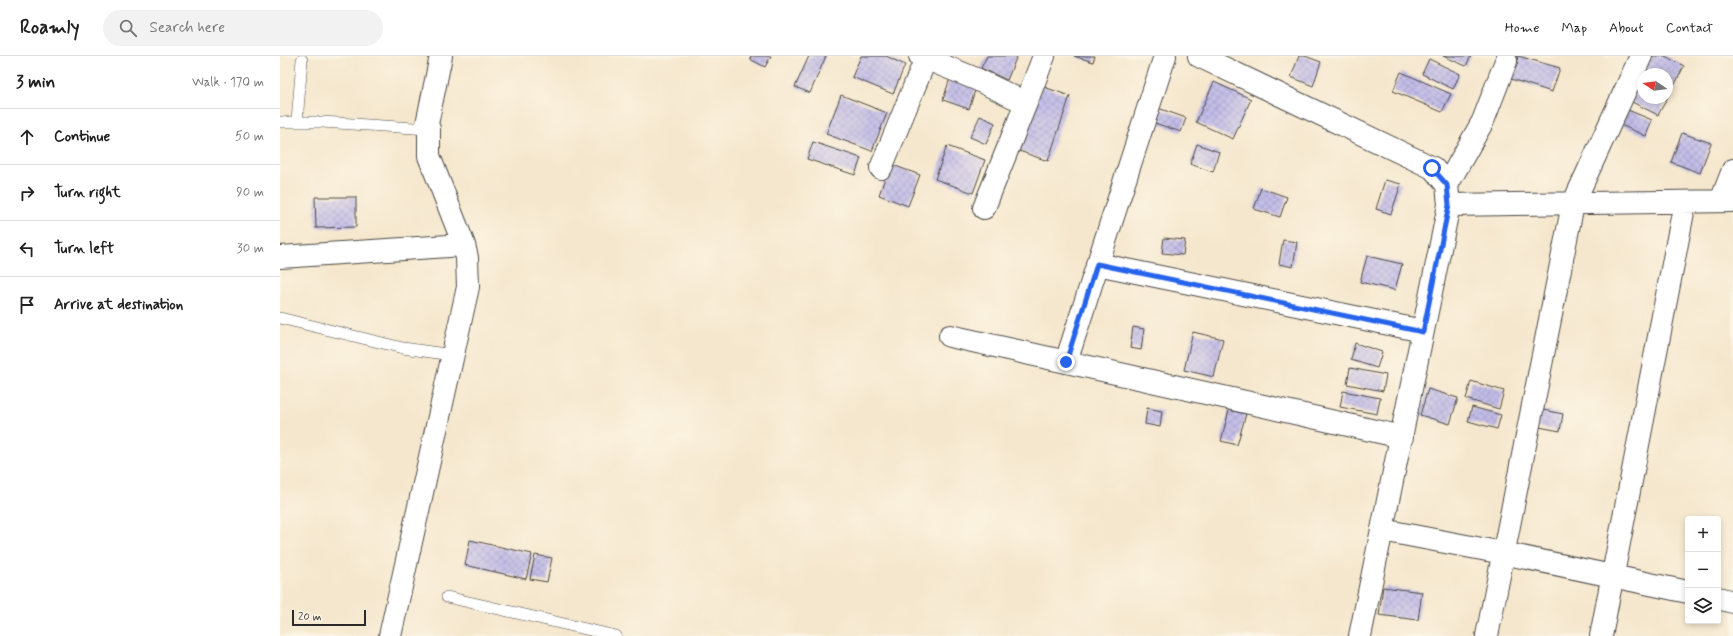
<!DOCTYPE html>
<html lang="en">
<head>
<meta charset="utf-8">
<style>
  :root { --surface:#fff; --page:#f2f2f2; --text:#222; --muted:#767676; --line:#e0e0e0 }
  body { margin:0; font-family:Mynerve,sans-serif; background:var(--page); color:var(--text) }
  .controls { position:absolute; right:12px; bottom:12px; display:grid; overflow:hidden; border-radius:4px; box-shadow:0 2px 6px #0003 }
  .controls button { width:36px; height:36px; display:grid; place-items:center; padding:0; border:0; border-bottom:1px solid var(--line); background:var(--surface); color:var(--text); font:20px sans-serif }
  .compass { position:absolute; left:1357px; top:12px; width:36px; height:36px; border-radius:50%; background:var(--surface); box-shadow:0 2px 6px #0003; rotate:283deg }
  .scale { position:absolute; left:12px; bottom:10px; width:74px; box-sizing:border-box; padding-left:4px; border:2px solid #2b2b2b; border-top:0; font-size:11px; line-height:14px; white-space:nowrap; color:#2b2b2b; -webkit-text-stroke:3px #fcf5e5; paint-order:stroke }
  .stop { position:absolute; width:12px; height:12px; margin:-9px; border:3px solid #2563eb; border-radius:50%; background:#fff }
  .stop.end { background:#2563eb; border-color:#fff; box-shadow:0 1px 4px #0008 }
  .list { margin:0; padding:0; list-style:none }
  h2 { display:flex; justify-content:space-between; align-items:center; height:52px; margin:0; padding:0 16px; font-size:17px }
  h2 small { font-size:13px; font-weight:400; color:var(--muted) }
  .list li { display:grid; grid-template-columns:26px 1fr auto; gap:12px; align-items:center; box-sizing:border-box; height:56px; padding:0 16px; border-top:1px solid var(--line) }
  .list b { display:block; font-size:15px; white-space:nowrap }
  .list em { font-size:13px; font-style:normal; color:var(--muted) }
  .icon { flex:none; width:22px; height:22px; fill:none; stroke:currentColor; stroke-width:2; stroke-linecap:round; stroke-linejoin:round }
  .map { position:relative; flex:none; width:1453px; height:580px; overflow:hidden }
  header { display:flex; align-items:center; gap:24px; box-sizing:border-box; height:56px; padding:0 20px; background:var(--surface); border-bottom:1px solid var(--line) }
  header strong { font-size:19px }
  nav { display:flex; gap:22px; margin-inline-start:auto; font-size:14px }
  .search { width:280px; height:36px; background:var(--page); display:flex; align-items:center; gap:10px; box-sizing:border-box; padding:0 14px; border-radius:22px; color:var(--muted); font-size:15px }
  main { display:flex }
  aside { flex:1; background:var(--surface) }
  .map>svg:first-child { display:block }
  .building { fill:url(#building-cross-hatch) }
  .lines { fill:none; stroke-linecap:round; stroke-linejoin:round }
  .lane-casing { stroke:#494743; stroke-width:12 }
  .street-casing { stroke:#494743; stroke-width:24 }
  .lane { stroke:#fff; stroke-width:11 }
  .street { stroke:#fff; stroke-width:22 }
  .route { stroke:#2563eb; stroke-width:5 }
</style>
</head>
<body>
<header>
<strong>Roamly</strong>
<div class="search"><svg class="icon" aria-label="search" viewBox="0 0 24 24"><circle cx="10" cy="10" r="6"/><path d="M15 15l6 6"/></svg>Search here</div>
<nav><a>Home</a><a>Map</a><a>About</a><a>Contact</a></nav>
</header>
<main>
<aside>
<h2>3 min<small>Walk · 170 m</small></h2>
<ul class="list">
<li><svg class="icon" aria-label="ahead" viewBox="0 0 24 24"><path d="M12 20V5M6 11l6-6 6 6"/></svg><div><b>Continue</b></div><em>50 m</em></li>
<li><svg class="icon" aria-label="right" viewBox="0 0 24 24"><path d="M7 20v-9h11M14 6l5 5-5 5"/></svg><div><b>Turn right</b></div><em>90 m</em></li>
<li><svg class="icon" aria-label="left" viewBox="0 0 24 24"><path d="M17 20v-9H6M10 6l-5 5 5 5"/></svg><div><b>Turn left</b></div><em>30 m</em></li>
<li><svg class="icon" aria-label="arrive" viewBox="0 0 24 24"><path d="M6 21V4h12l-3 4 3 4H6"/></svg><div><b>Arrive at destination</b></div></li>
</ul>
</aside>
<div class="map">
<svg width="1453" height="580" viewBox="0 0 1453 580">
  <defs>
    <pattern id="building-cross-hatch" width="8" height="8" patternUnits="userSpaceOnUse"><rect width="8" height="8" fill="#c3bde9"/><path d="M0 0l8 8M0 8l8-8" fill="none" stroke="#9f9abd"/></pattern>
  </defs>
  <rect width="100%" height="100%" fill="#fcf5e5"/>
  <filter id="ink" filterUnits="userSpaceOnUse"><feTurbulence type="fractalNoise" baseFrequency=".025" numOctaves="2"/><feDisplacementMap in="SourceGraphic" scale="8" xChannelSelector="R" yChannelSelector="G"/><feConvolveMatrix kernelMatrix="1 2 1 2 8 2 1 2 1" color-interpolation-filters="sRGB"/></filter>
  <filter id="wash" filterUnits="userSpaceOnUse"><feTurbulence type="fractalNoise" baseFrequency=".012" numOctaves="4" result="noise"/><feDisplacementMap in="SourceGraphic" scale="16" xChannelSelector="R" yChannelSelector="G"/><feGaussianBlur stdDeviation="0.9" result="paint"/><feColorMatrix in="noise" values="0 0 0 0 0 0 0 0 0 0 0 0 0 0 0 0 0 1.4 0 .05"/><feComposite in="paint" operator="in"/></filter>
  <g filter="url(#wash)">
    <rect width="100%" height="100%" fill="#f5e7cd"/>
    <g id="blocks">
      <path class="building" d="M471,0H491L485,11L470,3Z
        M529,0H546L530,37L515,31Z
        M581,0H606L625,9L613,38L572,21Z
        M707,0H737L727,24L701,12Z
        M794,0H815L813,6Z
        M1019,0H1025L1041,6L1033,30L1011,21Z
        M1163,0H1191L1186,10Z
        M1238,0L1280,12L1272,36L1231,23Z
        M1372,0H1385L1404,10L1395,28L1387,24V18H1375L1365,13Z
        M1149,3L1180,18L1173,33L1142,18Z
        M1121,16L1171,38L1162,56L1113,35Z
        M671,19L697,28L689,53L663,44Z
        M1361,23L1363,24V42H1387V36L1390,37L1378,59L1350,45Z
        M934,26L971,43L953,83L916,66Z
        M761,30L790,40L768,105L739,95Z
        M561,39L607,57L592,95L546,78Z
        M878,52L906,62L901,76L872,66Z
        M1343,52L1372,64L1366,80L1336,67Z
        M700,60L715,67L706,88L690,81Z
        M1402,77L1431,87L1420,117L1391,106Z
        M533,86L581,102L575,119L527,103Z
        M917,88L939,96L933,116L910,108Z
        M667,90L705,104L693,137L655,123Z
        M610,108L640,119L628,150L599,139Z
        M1105,124L1121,128L1111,158L1096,153Z
        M981,132L1007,141L1000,161L974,153Z
        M35,141H76V171L36,172Z
        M884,182L905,184L903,199L882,197Z
        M1003,184L1017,186L1013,211L999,208Z
        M1087,200L1122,208L1115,234L1080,226Z
        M853,271L864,273L861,294L850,292Z
        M913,276L943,283L934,321L904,314Z
        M1075,287L1102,296L1097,312L1071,304Z
        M1070,312L1106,319L1103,335L1067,328Z
        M1191,325L1224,335L1219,353L1186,343Z
        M1148,333L1178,342L1170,368L1140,359Z
        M1063,335L1100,342L1097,358L1060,351Z
        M1192,351L1221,359L1217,373L1188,365Z
        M867,352L882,355L880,371L865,368Z
        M1258,353L1283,358L1280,375L1254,370Z
        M949,354L966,358L957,389L941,385Z
        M190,484L252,498L246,523L185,509Z
        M255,499L272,502L267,526L250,523Z
        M1103,531L1142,536L1138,564L1099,559Z"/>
    </g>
  </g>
  <g filter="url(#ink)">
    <use href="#blocks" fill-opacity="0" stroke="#494743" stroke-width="1"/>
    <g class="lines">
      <defs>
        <path id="lane" d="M0,66H42L149,73
          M17,66L22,4
          M0,262L123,292L172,299
          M167,541L336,580"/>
        <path id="street" d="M640,0L696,23L746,47L764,0
          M919,0L1153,112L1167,129L1169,149L1080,580
          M601,112L646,2
          M1167,129L1203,65L1226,5
          M1441,145L1453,114
          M1169,149L1453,145
          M704,152L746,47
          M0,201L184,189
          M817,208L1143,275
          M670,280L1122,381
          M786,306L885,0
          M1102,474L1223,497L1408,536
          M1438,542L1453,546
          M110,580L188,231L187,202L184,189L149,100V73L147,68L161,0
          M1207,580L1293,148L1361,0
          M1321,580L1405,146"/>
      </defs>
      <use href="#lane" class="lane-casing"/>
      <use href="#street" class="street-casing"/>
      <use href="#lane" class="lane"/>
      <use href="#street" class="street"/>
    </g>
  </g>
  <g class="lines" filter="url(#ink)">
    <path class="route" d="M786,306L817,208L1143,276L1169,149L1167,129L1152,112"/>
  </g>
</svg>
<div class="controls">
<button>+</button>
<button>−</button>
<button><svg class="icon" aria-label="layers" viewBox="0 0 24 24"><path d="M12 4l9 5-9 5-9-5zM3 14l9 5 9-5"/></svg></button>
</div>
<svg class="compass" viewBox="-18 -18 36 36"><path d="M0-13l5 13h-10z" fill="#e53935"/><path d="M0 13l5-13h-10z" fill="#767676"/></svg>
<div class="scale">20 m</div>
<div class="stop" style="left:1152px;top:112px"></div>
<div class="stop end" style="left:786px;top:306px"></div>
</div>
</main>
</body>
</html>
